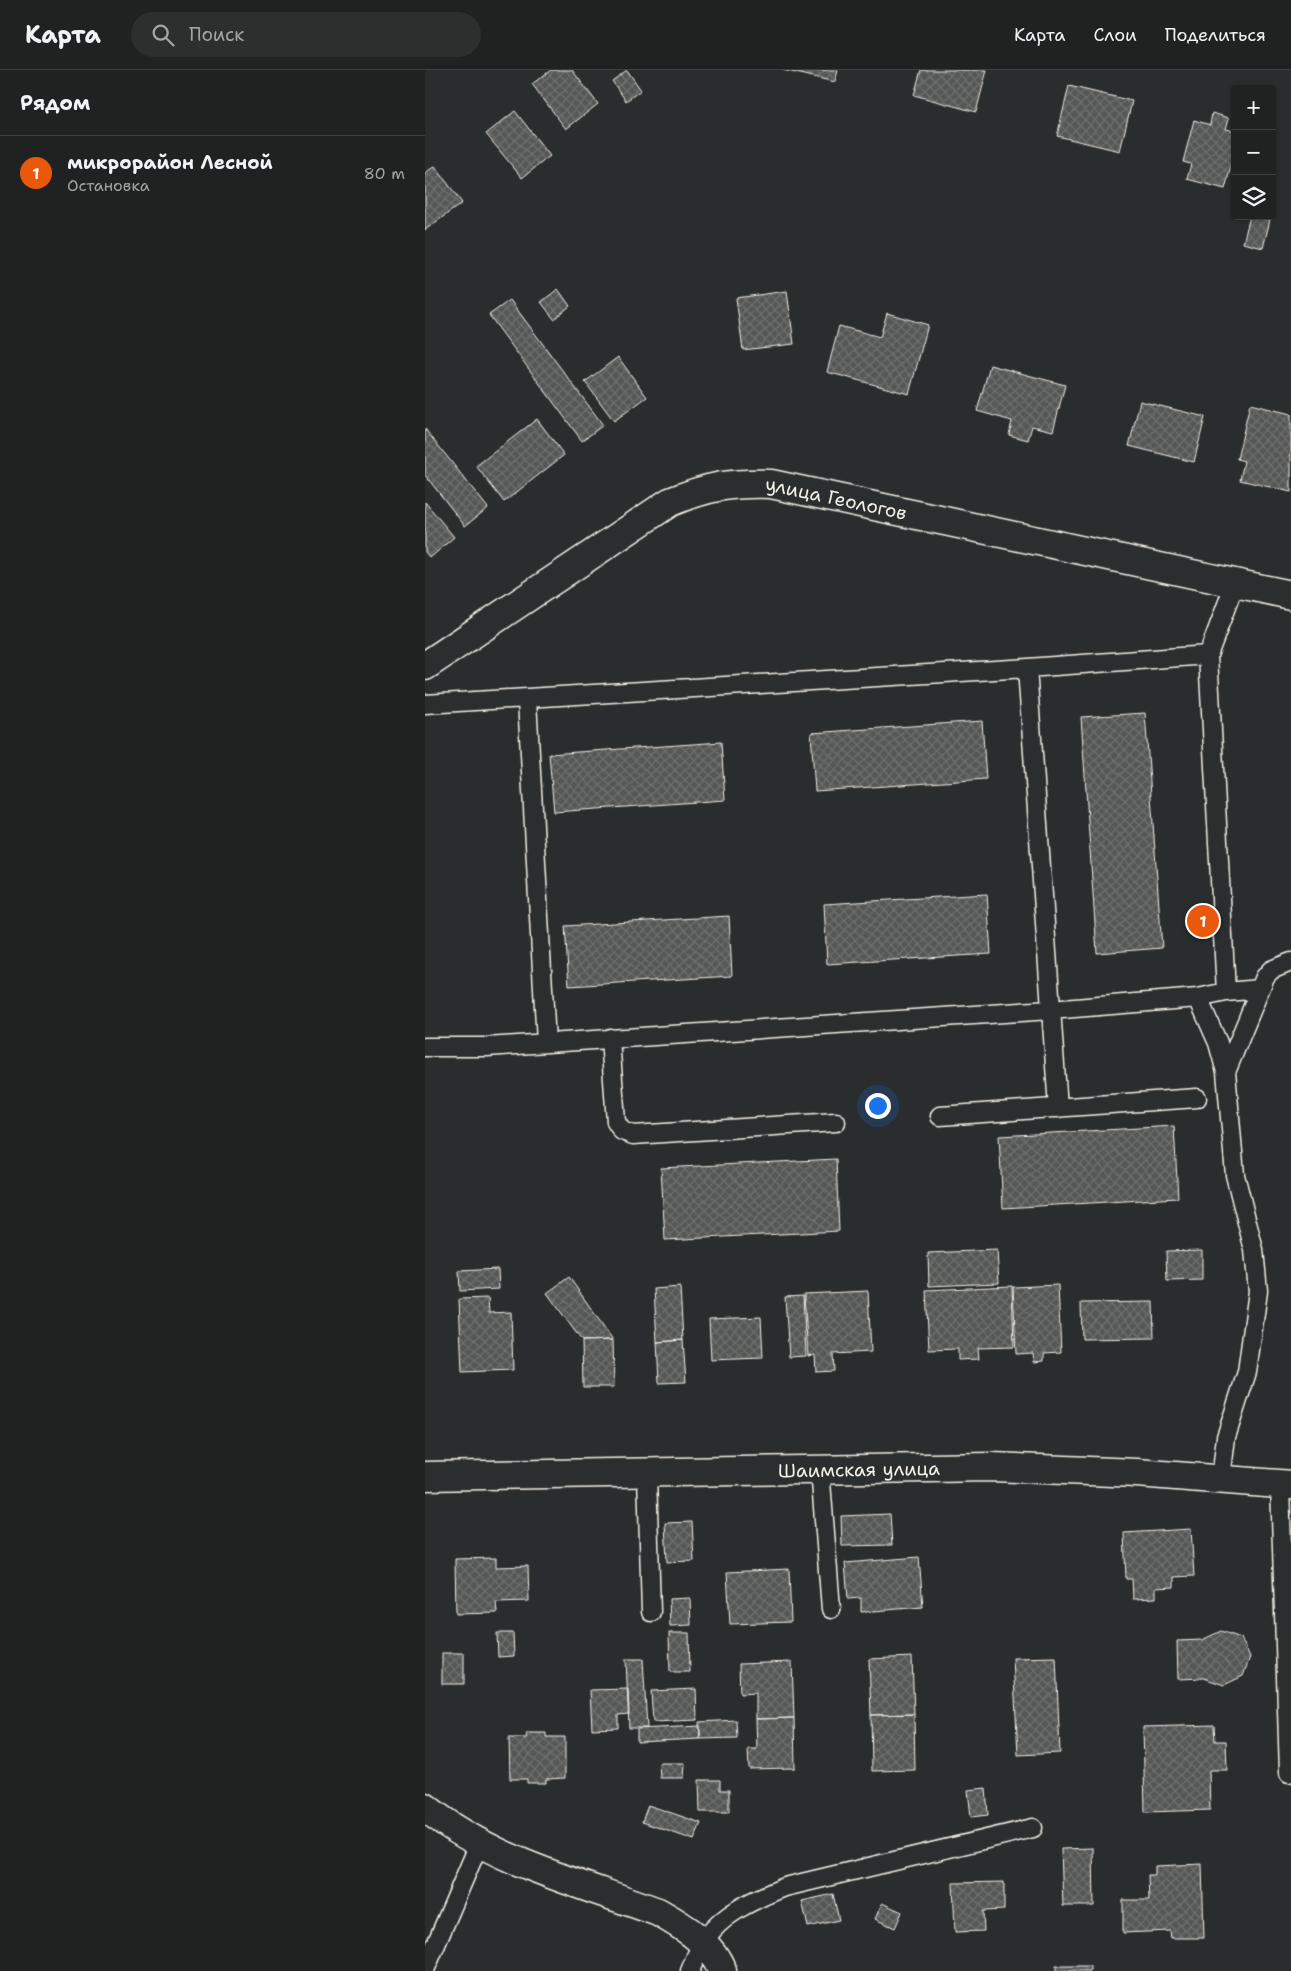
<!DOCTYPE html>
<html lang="ru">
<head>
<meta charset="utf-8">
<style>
  :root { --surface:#202222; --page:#2d2f2f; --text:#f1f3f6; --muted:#a2a4a5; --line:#3d3f40; --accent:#ea580c }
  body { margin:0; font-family:"Shantell Sans",sans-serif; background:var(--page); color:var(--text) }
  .controls { position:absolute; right:15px; top:15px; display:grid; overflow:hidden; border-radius:5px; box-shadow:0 1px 4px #0004 }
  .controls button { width:45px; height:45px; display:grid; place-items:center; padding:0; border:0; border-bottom:1px solid var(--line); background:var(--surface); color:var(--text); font:25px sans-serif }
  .you { position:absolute; left:452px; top:1035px; width:18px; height:18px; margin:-12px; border:4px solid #fff; border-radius:50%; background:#1a73e8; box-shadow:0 0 0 8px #1a73e833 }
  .badge { display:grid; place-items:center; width:32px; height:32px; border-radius:50%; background:var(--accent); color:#fff; font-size:16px; font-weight:700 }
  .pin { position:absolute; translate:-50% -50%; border:2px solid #fff; box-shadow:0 1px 5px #0006 }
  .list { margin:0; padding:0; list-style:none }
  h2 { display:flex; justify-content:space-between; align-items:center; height:65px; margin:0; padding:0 20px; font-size:21px }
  h2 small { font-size:16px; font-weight:400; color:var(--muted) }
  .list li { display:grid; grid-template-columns:32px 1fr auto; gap:15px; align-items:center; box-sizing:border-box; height:75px; padding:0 20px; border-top:1px solid var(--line) }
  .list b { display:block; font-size:19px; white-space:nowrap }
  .list p { margin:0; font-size:16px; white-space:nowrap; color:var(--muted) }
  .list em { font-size:16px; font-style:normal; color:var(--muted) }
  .icon { flex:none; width:28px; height:28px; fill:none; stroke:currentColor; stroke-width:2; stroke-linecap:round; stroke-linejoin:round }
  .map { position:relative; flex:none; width:866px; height:1901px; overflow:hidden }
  header { display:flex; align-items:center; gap:30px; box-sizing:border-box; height:70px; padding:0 25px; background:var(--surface); border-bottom:1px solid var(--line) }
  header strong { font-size:24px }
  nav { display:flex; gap:28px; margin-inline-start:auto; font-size:18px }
  .search { width:350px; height:45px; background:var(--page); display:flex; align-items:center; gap:12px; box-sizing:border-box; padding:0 18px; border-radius:28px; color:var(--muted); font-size:19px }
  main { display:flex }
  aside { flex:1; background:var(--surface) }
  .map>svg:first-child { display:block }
  .building { fill:url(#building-cross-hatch); stroke:#f4f1e8 }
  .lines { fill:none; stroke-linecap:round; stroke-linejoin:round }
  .lane-casing { stroke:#f4f1e8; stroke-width:21 }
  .street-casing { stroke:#f4f1e8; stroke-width:31 }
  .secondary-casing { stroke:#f4f1e8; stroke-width:31 }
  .lane { stroke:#2a2d2e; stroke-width:18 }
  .street { stroke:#2a2d2e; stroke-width:28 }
  .secondary { stroke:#2a2d2e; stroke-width:28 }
  .labels { text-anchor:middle; stroke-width:4; stroke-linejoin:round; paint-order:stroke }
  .street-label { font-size:19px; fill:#f4f1e8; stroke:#2a2d2e }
</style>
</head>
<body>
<header>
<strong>Карта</strong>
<div class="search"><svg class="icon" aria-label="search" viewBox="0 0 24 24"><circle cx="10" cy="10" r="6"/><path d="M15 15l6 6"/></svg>Поиск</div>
<nav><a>Карта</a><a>Слои</a><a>Поделиться</a></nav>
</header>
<main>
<aside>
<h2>Рядом<small></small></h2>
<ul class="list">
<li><span class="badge">1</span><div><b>микрорайон Лесной</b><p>Остановка</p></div><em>80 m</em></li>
</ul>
</aside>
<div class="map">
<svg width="866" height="1901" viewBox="0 0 866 1901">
  <defs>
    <pattern id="building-cross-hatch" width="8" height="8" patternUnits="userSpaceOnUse" patternTransform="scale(1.25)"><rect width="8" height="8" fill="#555756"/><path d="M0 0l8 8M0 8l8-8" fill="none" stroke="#6e706e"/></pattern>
  </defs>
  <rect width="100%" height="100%" fill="#2a2d2e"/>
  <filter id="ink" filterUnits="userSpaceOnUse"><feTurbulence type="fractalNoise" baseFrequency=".02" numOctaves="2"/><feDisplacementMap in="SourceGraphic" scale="10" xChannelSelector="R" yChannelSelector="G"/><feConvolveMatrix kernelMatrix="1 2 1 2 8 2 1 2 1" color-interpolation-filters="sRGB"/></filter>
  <g filter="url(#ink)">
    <path class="building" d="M126,0H147L173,34L141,59L107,14Z
      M202,0L216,20L201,31L187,11Z
      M358,0H413L410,12Z
      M496,0H562L551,42L489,25Z
      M644,16L707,31L695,81L632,66Z
      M90,41L125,86L97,108L61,64Z
      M787,43L804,48L801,59L810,61V80L800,119L762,109L766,94L758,92L769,50L785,55Z
      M10,96L37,133L0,160V103Z
      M825,146L845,150L838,178L818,173Z
      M133,219L145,236L129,249L116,232Z
      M362,221L369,274L318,280L311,228Z
      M85,230L178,355L157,371L64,245Z
      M462,243L503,255L484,324L402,302L414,256L455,267Z
      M193,287L222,327L189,351L160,312Z
      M565,295L640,315L628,361L607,356L603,370L584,365L587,351L552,341Z
      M715,331L780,347L769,392L704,376Z
      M825,334L866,344V422L815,410L819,391L812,389Z
      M112,349L139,385L79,432L51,396Z
      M0,359L63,438L40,456L0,405Z
      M0,432L29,467L5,488L0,482Z
      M720,643L737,878L672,883L656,647Z
      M557,651L561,709L390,721L386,663Z
      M296,672L300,730L129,742L124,684Z
      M562,824L566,884L402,894L399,834Z
      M304,846L307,906L144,916L140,856Z
      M749,1056L753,1128L578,1138L574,1066Z
      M411,1089L414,1161L240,1170L236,1098Z
      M572,1180L574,1213L504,1216L503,1183Z
      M777,1180V1210L742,1211L741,1181Z
      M73,1199L74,1219L35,1221L34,1201Z
      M144,1207L188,1270L157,1271L122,1223Z
      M633,1215L636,1282L619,1283V1291L609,1292L608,1283L591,1284L588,1217Z
      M587,1216L589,1277L553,1278L554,1289L533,1290V1279L504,1280L501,1220Z
      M255,1217L258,1270L232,1272L229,1219Z
      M443,1221L446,1282L408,1284L409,1301L391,1302L390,1285L383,1286L379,1224Z
      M378,1226L381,1286L364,1287L360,1227Z
      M63,1228L64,1243L86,1242L88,1300L37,1302L34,1229Z
      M728,1232L729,1268L657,1269L656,1233Z
      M336,1247L338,1288L286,1290L284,1249Z
      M188,1270L189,1317H158L157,1271Z
      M258,1270L261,1312L234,1313L232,1272Z
      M465,1444L467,1475L417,1476L416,1446Z
      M267,1452L269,1491L242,1492L240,1453Z
      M766,1459L769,1506L749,1507V1517L731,1518V1528L708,1529L707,1509H701L699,1463Z
      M494,1487L498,1537L436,1542V1528L423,1529L420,1493Z
      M71,1488V1497L103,1496L104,1531L71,1532L72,1543L31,1544L30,1489Z
      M364,1499L366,1552L305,1554L302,1502Z
      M265,1528L266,1555L245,1556L244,1529Z
      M796,1561L816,1568L825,1587L818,1606L799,1615L779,1608L753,1609L752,1571L777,1570Z
      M72,1563H88L89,1586L73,1587Z
      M244,1563H264L265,1602H245Z
      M17,1583H39V1614H17Z
      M487,1587L489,1644L446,1645L444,1589Z
      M631,1587L635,1683L593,1685L588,1588Z
      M201,1589H218L222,1658H204Z
      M367,1592L369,1648L331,1649V1623L315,1624L314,1594Z
      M203,1619L204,1644L193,1645V1658L167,1659L165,1620Z
      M271,1619L272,1650L228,1652L226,1621Z
      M489,1644L490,1700L447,1701L446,1645Z
      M369,1648L370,1698L324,1699L323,1679H332L331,1649Z
      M311,1650L312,1668L275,1669L274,1652Z
      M789,1655L790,1671H801L802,1700H784L785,1740L720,1742L718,1657Z
      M275,1656V1669L212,1672V1659Z
      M102,1663H121V1667H140V1708L121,1709V1713H102V1709H85L84,1668H101Z
      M234,1693H260L259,1708H235Z
      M274,1710H295V1720H304V1742H275Z
      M561,1718L563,1745L546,1747L543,1720Z
      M223,1735L276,1753L269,1770L217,1752Z
      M668,1778L669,1836H638L636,1779Z
      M777,1794L779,1868H746L745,1861L698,1863V1830H724L723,1805H730V1796Z
      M579,1812V1840L558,1841L559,1861L530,1862L528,1813Z
      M408,1824L414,1850L383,1857L377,1831Z
      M457,1833L477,1842L470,1858L450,1849Z
      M631,1896H665V1901H631Z"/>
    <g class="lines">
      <defs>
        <path id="lane" d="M102,630L121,973
          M0,634L602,598
          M801,922L835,919
          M773,928L793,973L801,1002L810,1105L829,1180L833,1221L822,1302L801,1367L796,1409
          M185,968L191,1052L197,1061L208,1065L411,1052
          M0,977H62L625,940L773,928L801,922L783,585L810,513
          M801,1002L840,907L846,900L866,892
          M633,1038L602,598L783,585
          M515,1046L772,1028
          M395,1399L406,1539
          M222,1404L226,1542
          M855,1414L864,1703
          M0,1900L54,1774
          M265,1901C269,1892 272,1881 278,1873C295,1844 330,1829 360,1817L608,1758"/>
        <g id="street">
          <path id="s1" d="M0,596L245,432C285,416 303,413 346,414L866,525"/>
          <path d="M0,1737C66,1791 154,1813 233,1842C258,1856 287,1873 297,1901"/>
        </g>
        <g id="secondary">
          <path id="s2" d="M0,1406L567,1397L712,1403L866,1415"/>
        </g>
      </defs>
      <use href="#lane" class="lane-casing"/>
      <use href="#street" class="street-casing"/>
      <use href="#secondary" class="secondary-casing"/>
      <use href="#lane" class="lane"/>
      <use href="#street" class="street"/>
      <use href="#secondary" class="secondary"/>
    </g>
  </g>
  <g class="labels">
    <g class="street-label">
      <text dy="7" stroke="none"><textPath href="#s1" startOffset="465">улица Геологов</textPath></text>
      <text dy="7" stroke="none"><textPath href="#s2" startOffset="434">Шаимская улица</textPath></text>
    </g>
  </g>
</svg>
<div class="controls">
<button>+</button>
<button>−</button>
<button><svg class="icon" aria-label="layers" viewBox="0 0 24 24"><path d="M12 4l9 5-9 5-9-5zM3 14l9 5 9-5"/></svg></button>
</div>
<div class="you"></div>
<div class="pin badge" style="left:778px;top:851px">1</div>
</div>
</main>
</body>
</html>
